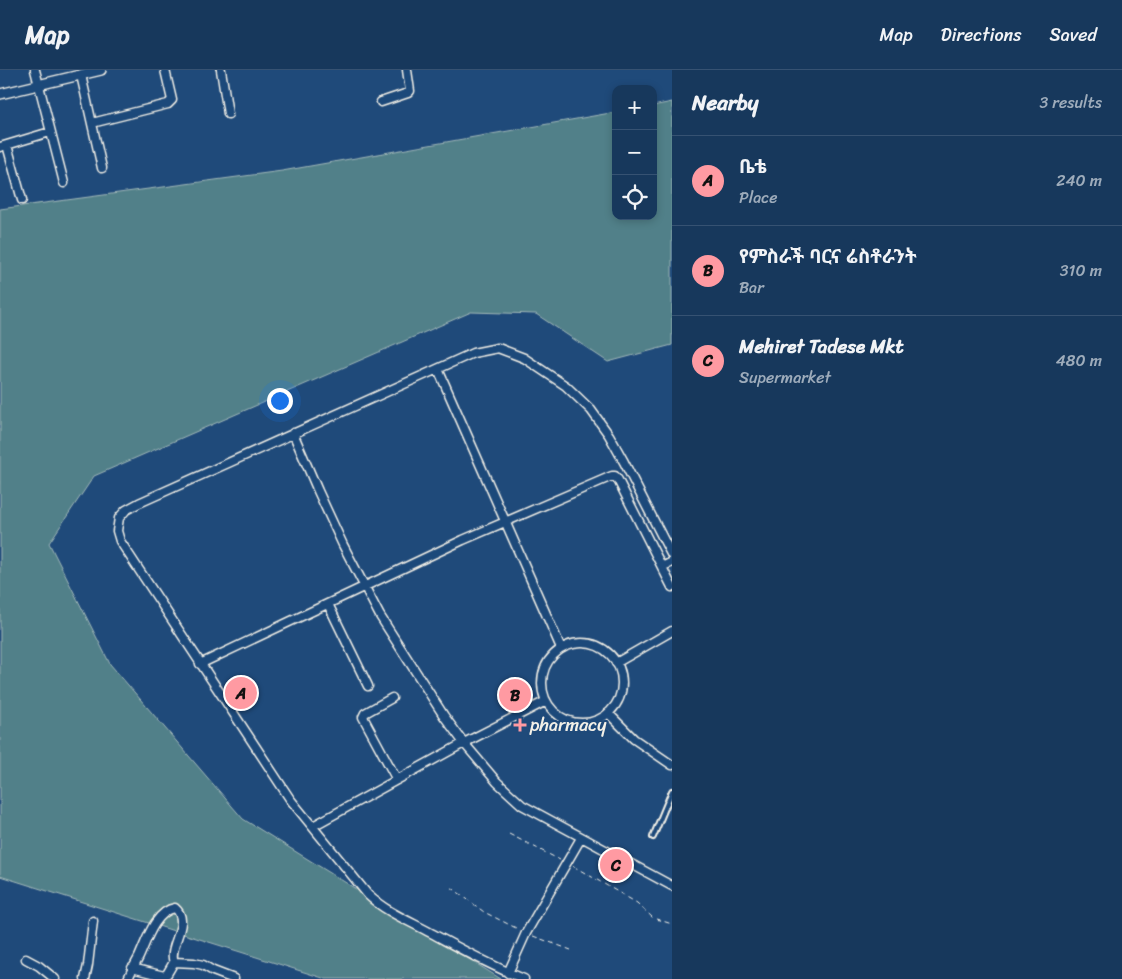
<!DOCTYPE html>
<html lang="en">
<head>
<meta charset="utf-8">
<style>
  :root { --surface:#17385c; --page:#244365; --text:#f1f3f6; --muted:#9eacbb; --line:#365272; --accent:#ff9aa2 }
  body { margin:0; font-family:Sriracha,"Noto Sans Ethiopic",sans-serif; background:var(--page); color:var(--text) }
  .controls { position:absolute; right:15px; top:15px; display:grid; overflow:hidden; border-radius:10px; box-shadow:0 2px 8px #0003 }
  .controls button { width:45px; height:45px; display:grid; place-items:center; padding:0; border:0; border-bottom:1px solid var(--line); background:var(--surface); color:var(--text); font:25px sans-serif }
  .you { position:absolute; left:279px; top:330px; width:18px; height:18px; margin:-12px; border:4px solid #fff; border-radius:50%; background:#1a73e8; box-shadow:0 0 0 8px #1a73e833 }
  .badge { display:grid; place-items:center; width:32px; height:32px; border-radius:50%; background:var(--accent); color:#111; font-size:16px; font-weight:700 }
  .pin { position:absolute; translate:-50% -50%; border:2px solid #fff; box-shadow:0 1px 5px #0006 }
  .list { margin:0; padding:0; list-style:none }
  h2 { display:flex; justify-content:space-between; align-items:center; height:65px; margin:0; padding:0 20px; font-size:21px }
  h2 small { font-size:16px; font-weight:400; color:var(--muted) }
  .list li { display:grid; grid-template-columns:32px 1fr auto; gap:15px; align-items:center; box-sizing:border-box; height:90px; padding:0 20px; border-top:1px solid var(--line) }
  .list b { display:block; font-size:19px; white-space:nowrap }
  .list p { margin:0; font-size:16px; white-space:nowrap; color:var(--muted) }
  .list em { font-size:16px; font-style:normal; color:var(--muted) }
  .icon { flex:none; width:28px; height:28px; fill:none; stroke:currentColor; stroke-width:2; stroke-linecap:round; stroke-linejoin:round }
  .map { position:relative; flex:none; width:672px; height:909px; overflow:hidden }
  header { display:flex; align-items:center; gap:30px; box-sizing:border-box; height:70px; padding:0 25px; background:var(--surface); border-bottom:1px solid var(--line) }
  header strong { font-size:24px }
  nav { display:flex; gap:28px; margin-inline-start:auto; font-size:18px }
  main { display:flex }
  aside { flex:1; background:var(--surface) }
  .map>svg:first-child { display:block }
  .green { fill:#518089; stroke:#a2b8b8 }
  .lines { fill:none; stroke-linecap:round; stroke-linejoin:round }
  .service-casing { stroke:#f4f1e8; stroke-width:8 }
  .minor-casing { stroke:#f4f1e8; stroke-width:11 }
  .tertiary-casing { stroke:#f4f1e8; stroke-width:12 }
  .path { stroke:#f4f1e8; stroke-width:1; stroke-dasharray:5 4; stroke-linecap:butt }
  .service { stroke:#1f4a7a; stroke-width:4 }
  .minor { stroke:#1f4a7a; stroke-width:8 }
  .tertiary { stroke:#1f4a7a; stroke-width:9 }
  .poi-dot { fill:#ff9aa2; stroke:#1f4a7a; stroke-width:2 }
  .labels { text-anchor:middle; stroke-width:4.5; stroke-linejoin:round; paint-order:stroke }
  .poi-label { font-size:18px; fill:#f4f1e8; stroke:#1f4a7a; text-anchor:start }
</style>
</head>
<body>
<header>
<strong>Map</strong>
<nav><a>Map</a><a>Directions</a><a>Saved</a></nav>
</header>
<main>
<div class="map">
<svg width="672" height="909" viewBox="0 0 672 909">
  <rect width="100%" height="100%" fill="#1f4a7a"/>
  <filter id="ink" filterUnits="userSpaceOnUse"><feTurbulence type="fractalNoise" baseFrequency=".02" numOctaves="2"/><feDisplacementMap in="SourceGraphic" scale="10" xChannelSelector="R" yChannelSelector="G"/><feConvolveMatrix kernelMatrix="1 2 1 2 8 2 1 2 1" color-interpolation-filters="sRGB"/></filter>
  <g filter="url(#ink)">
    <path class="green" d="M672,32V275L608,292L536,244L471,242L94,406L49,473L110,594L243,749L501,909H326L0,806V139L282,101L616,42V146H653V36Z"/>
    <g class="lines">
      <defs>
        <path id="service" d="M653,767L672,721"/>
        <path id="minor" d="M35,0L64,113
          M221,0L228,44
          M81,5L102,98
          M381,32L408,23L410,21L407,0
          M92,53L168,34L172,30L165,0
          M7,75L22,130
          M0,77L50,62
          M438,299L561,578
          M293,363L318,421L343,475L380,546L444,646L464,673L497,712L522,735L672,816
          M662,497L672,492
          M328,534L368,616
          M542 613a40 40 0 1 1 80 0a40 40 0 1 1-80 0Z
          M616,593L672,561
          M200,594L463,470L612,406H615L618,410L672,517
          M392,628L365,643L363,647L397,710
          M608,643L634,669L672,695
          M313,756L464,673L546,631
          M26,889L39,896L55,909
          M174,892L194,893L203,895L213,901L234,909
          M508,903L526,863L581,768
          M85,909L88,895L93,851
          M128,909C131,901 135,895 139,887C146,872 155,841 175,838C192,852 167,877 174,892L167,904L164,906L132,898
          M524,909C491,896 461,879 431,863C409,851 386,842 368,825L290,729L120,471L117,461L119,448L126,440L139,433L473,283L498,278L524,288L566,316L591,340L609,365L624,392L672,486"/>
        <path id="tertiary" d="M0,24L101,0"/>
      </defs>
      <use href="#service" class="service-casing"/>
      <use href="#minor" class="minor-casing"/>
      <use href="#tertiary" class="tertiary-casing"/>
      <path class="path" d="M509,764L560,790
        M573,796L637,833L653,848L672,854
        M451,817L484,842L518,859
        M533,866L571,880"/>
      <use href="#service" class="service"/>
      <use href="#minor" class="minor"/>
      <use href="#tertiary" class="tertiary"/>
    </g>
  </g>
  <path class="poi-dot" d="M517.5 647.5h5v5h5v5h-5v5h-5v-5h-5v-5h5z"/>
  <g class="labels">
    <g class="poi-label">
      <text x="530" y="661">pharmacy</text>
    </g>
  </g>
</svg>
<div class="controls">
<button>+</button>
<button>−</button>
<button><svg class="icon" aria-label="locate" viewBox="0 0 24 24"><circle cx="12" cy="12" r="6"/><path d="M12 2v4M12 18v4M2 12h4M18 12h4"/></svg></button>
</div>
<div class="you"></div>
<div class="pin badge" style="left:241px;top:623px">A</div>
<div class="pin badge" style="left:515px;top:625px">B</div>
<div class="pin badge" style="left:616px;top:795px">C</div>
</div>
<aside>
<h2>Nearby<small>3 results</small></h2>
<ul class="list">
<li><span class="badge">A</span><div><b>ቤቴ</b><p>Place</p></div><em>240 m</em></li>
<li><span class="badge">B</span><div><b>የምስራች ባርና ሬስቶራንት</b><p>Bar</p></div><em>310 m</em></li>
<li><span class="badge">C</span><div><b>Mehiret Tadese Mkt</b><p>Supermarket</p></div><em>480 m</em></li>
</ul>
</aside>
</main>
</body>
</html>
